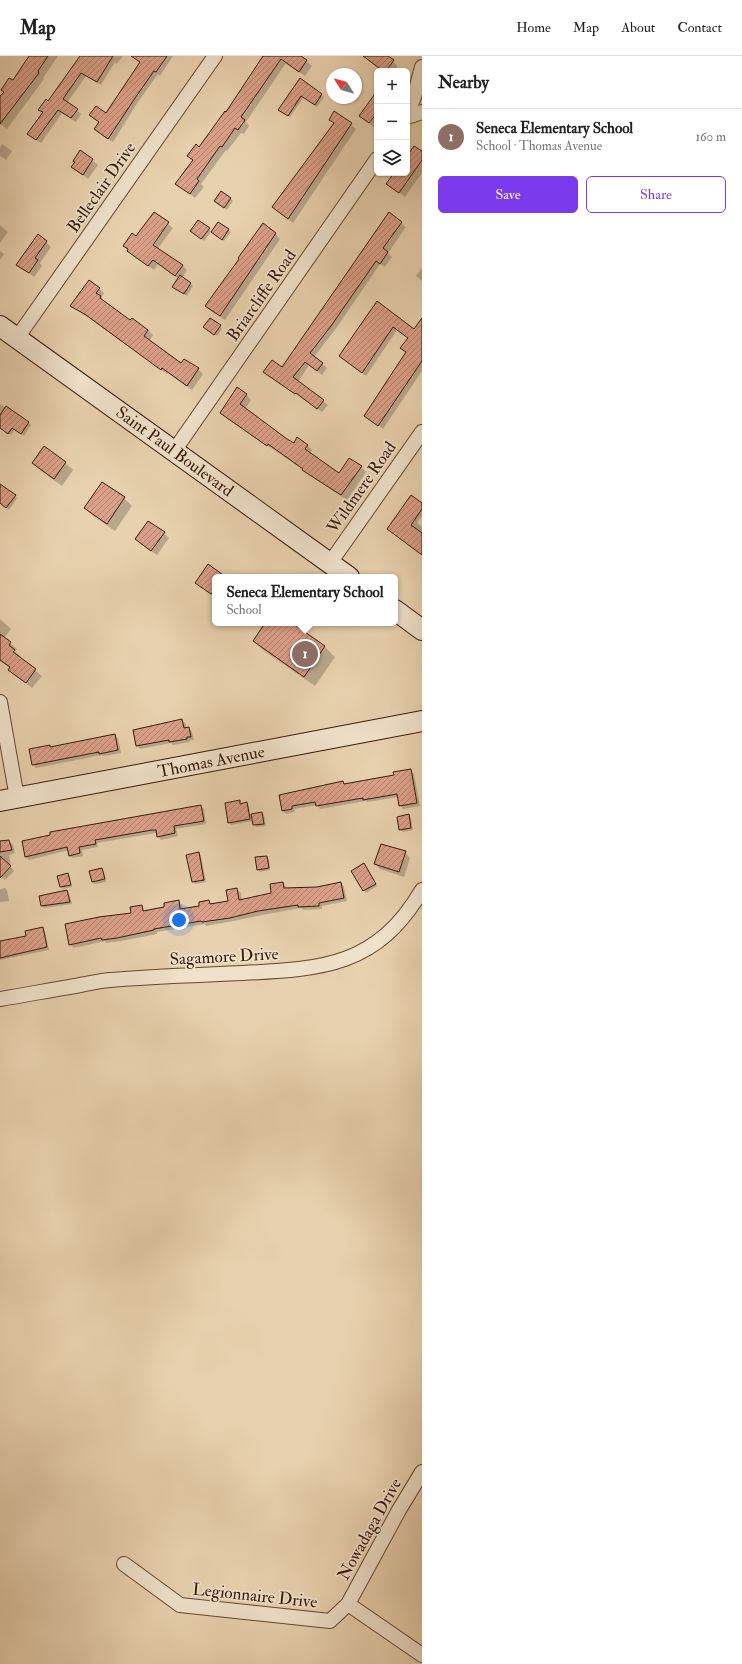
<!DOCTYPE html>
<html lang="en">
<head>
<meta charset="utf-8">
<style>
  :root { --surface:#fff; --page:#f2f2f2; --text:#222; --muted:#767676; --line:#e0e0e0; --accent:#7c3aed }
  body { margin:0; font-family:"IM FELL Double Pica",serif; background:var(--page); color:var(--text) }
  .controls { position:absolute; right:12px; top:12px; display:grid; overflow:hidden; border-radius:6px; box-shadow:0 1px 3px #0004 }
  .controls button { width:36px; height:36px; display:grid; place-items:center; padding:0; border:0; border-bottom:1px solid var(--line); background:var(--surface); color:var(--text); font:20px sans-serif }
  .compass { position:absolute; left:326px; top:12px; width:36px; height:36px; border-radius:50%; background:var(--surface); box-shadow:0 1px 3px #0004; rotate:307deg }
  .you { position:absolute; left:179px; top:864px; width:14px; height:14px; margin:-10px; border:3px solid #fff; border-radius:50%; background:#1a73e8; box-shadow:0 0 0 6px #1a73e833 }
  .badge { display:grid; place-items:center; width:26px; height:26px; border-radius:50%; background:var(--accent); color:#fff; font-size:13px; font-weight:700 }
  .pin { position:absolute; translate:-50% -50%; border:2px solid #fff; box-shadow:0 1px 4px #0006 }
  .popup { position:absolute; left:212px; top:518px; width:186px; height:52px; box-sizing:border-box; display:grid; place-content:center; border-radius:6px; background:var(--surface); filter:drop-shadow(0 1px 3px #0005); font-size:13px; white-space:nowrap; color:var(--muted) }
  .popup b { font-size:15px; color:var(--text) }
  .popup::after { content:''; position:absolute; left:50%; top:100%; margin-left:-8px; border:8px solid transparent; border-top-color:var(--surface) }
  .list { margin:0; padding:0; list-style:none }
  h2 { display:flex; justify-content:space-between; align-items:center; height:52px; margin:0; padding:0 16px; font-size:17px }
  h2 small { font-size:13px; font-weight:400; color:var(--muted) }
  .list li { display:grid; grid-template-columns:26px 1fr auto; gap:12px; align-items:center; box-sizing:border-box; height:56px; padding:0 16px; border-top:1px solid var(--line) }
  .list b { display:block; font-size:15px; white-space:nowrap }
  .list p { margin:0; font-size:13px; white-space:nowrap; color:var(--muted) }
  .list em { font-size:13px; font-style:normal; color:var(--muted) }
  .actions { display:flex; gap:8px; padding:12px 16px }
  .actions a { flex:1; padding:9px 0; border:1px solid var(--accent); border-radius:6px; text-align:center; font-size:14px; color:var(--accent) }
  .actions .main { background:var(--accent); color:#fff }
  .icon { flex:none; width:22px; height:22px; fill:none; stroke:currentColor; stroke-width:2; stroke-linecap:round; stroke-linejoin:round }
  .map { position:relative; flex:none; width:422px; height:1608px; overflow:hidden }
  header { display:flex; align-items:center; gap:24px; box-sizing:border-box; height:56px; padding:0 20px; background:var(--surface); border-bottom:1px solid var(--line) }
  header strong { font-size:19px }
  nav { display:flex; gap:22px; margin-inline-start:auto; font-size:14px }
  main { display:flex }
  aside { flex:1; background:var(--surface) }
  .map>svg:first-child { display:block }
  .shadow { fill:#0003 }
  .building { fill:url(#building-hatch); stroke:#381909 }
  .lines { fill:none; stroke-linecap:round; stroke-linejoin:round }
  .street-casing { stroke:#644732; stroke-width:16 }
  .secondary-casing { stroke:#381909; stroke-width:22 }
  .street { stroke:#f0e1ca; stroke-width:14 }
  .secondary { stroke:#f0e1ca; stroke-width:20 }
  .labels { text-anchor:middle; stroke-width:3.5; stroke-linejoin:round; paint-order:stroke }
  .street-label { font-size:17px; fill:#381909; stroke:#f0e1ca }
</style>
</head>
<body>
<header>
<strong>Map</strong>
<nav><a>Home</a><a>Map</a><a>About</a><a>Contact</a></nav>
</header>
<main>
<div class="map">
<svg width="422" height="1608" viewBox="0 0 422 1608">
  <defs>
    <pattern id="building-hatch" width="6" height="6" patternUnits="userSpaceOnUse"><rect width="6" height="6" fill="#dba089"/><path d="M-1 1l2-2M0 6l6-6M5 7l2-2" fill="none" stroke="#b3826e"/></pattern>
  </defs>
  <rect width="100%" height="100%" fill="#e8d1ae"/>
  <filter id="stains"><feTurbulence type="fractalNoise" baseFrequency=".005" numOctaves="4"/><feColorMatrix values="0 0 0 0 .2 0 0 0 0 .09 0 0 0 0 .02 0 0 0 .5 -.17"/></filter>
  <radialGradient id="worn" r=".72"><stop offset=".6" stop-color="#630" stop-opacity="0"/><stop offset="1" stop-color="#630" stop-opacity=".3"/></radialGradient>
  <path class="shadow" d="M31,0H58L43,22L44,23L7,73L0,68V45Z
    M102,0H123L117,8L115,6L101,29L86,20L67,47L81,58L76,66L62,57L41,87L33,82L43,57L40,53L48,47L80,2Z
    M131,0H173L160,20L158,18L138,46L113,86L99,77L100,66L141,6Z
    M265,0H300L312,10L305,20L286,7L246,66L249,70L244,78L241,77L227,95L226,94L201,128L204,131L195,142L182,132L193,105L189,100L200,92L227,57Z
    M368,0H386L398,10L394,15H382Z
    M300,23L324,41L317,51L304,41L290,61L282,56Z
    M377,36V66L374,71L360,60Z
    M330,64L351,68L356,73L293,167L273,151L334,68Z
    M2,88L12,95L6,104L0,100V92Z
    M81,96L98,109L88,123L73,111Z
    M407,97L409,99L422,97V117L405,141L388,128L395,117H407Z
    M221,136L233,145L227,154L217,147Z
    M155,157L173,172L157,194L182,209L187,214L182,222L193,230L187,240L176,233L179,223L158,208L154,214L133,199L125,190L137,181Z
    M401,167L406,171L388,197L392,201L385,211L380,208L335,274L314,301L327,312L322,319L309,309L298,326L328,349L322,356L264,316L282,313Z
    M0,169L8,176L0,187Z
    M209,173L211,176L204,185L194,178Z
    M228,174L231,176L224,185L215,179Z
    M275,177L280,183L225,264L211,255L206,250L240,203Z
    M46,186L51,191L40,207L42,210L34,221L18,209Z
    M0,195L4,198L0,204Z
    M422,212V225L416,220Z
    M99,232L104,237L101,242L105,247L131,265L148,274L153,279L149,285L181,309L198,313L203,318L192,334L168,317L167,318L72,250Z
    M377,247L414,274L422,264V315L383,373L365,359L407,297L408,282L397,274L366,320L340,300Z
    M220,270L222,273L217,280L207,274Z
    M246,338L251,344L245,353L294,388L307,389L312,394L310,398L339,418L361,411L366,416L347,444L309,419L304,414L226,362L221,357Z
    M0,348L31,369L24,380L14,374L11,379L0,372Z
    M33,407H65L73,414L62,430L41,415Z
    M0,429L17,442L9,454L0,447Z
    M124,442L132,450L115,475L93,460L85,452Z
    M422,448V460L417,467L422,471V498L391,475Z
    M164,477L169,482L157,499L141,488Z
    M208,510L224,521H215V538L214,540L198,529Z
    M0,563L11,573L4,582L17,593L15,595L21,601L20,602L42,620L32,632L16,620L9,614L10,612L0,605Z
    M266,567H290L325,591L335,601L315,630L264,595L254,585Z
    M182,664L186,668V673L189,672L192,676L194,684H190V686L173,689L171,687L140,693L137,690Z
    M115,679L118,682L121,697L104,700L102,699L36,712L33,709L49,690L51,692Z
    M411,714L414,718L420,750L403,753L400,749L399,741L367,746L366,745L320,753L317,749L294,753L295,756L286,758L283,755L280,739L343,726L346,729L395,720Z
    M240,746L242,748H246L249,750L250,759L262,757L264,759L266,770L256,771L253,765L231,769L229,766Z
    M201,750L204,753L206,768L176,773L178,780L161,784L156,777L97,787L98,791L82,794L83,800L72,802L69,799V794L29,804L26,801L23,786L52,780L51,776Z
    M408,759L411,762L413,774L403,776L400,774Z
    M9,785L13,789L15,797L9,799L11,811L14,815L5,824L0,819V786Z
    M405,796L410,802L404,821L380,813L375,808Z
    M198,797L201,800L206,826L195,828L193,826L187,800Z
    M266,801L269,803L270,814L260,816L258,813Z
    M366,811L377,830L366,837L364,834Z
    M102,813L104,815L106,826L95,828L93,826L90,815Z
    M68,818L70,821L72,831L63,833L60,831L58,821Z
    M283,827L287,833L317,832L341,827L344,831L347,845L322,850V853L303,854L301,852L262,859L234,865L206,870L205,868L157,876V878L121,885L106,887L105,885L74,892L70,888L132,858L141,850L145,855L166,851L178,845L182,849L183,854L200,851L209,845L212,849L230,846L237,833L241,837L242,844L273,838Z
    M5,832L7,834L9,845L0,846V833Z
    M67,835L69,837L72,848L44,852L42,850L40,840Z
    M43,872L45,875L49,894L0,904V886L27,881Z"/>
  <path class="building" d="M29,0H48L38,15L39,17L0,68V40L4,36L1,34L9,22L13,24Z
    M80,0H113L97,26L81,17L63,43L78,53L71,62L58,54L36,84L27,78L43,56L38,54L46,43L48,45Z
    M131,0H167L156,16L154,15L135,42L108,83L94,73L99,66L89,59L96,50L106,57L140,6Z
    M263,0H301L307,4L299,16L281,3L241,61L245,64L238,74L235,72L222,91L220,90L197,123L199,125L190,138L175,128L193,104L187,100L196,88L199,91L225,55L226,56Z
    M363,0H388L394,4L386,15H383Z
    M300,22L322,38L315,49L301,40L288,60L278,54Z
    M377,35V57L369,67L359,60Z
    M334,55L352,67L288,163L272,151L334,67L329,64Z
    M414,90L422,95V104L399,137L386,128L394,117H407V100Z
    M80,94L93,103L83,119L71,111L75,106L73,105Z
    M221,135L231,142L224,152L214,145Z
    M154,156L169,166L153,189L183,209L175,220L153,204L148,210L127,195L128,193L123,190L132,177L136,180Z
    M389,156L402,166L383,192L388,196L380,208L376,205L331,270L310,297L323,307L317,315L305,306L293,321L324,344L317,353L296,337L295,338L263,316L272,304L282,311Z
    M198,164L210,172L201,183L190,175Z
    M218,166L229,173L222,184L211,176Z
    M263,167L276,177L220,260L205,250L239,203L238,202Z
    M38,178L47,185L35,202L38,204L29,217L16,209Z
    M180,219L191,227L184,238L172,231Z
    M89,224L100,232L96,237L101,240L100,242L130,264L132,262L148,274L144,280L181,307L184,303L199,312L187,330L162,312L161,314L86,259L70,250Z
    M377,245L414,273L422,262V305L378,370L364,360L406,296L400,292L408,282L393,271L362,317L339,300Z
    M210,262L221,269L214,279L203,271Z
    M237,331L247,338L240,348L287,383L294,387L297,381L308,389L305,393L339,417L349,402L362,410L341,439L302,414L303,413L268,388L267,390L220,357Z
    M6,350L29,366L21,378L12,372L8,378L0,372V359Z
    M44,390L66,406L54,423L32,407Z
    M102,426L125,441L107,468L84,452Z
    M0,428L16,439L6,452L0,447Z
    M411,439L422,447V453L411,469L422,477V499L387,473Z
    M148,465L165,476L151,495L135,483Z
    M208,508L226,521H215V533L211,538L195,527Z
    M265,567H292L325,590L304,621L253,585Z
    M0,578L11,586L9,589L15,594L13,596L36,613L26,627L8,614L10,611L0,604Z
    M182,663L184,672L189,671L191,681H187V683L169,686V684L136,690L133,674Z
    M115,678L118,694L99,698V696L32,709L29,693L50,689V691Z
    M411,713L417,747L399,750L397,738L363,744V742L316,750L315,746L292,750V753L282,755L279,739L343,725L344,728L394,719L393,716Z
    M240,744V748L247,746L250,763L228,767L225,747Z
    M201,749L204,765L174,770L175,777L157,781L156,774H152L95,784L96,788L79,791L80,797L69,800L67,791L25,801L22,785L50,779V776Z
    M262,756L264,768L253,769L251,758Z
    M409,758L411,772L399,774L397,761Z
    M9,784L12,794L0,796V785Z
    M381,788L406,795L399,816L374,808Z
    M199,796L204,824L192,826L186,799Z
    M0,800L11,810L0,822Z
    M267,800L269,812L257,814L255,801Z
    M364,807L376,828L363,835L351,815Z
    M102,812L105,823L92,826L89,815Z
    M68,817L71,829L60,831L57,820Z
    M283,826L284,832L317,831L341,826L344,842L319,847V850L298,851V849L258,855L230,862L202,866L201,865L154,873V874L117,882L102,884L101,882L69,889L65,868L99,861L131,857L130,851L142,849L143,855L164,851V847L179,844L180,853L199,850V846L209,844L210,848L228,845L226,834L237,832L239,844L271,837L270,828Z
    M67,834L70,846L41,850L39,840Z
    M43,871L47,891L0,902V885L26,880L25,875Z"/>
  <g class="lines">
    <defs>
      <path id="street" d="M407,58L414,41L422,11
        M407,61L422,56
        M17,282L215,0
        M174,395L377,103
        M330,507L422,376
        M0,646L17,742
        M0,943C25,939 50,934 75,930C86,928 98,925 110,924C154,920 199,919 243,917C324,913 377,910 422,834
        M124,1508L180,1549L330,1565L348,1548L399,1454L422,1416
        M348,1548L422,1599"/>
      <path id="secondary" d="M0,270L349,521
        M395,554L422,574
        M0,745L422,665"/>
    </defs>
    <use href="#street" class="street-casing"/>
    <use href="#secondary" class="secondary-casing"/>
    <use href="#street" class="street"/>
    <use href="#secondary" class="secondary"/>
  </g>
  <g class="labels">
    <g class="street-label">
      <text transform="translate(101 131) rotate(-55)" y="6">Belleclair Drive</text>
      <text transform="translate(261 239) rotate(-55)" y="6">Briarcliffe Road</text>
      <text transform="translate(175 395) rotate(36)" y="6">Saint Paul Boulevard</text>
      <text transform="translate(361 431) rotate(-55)" y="6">Wildmere Road</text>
      <text transform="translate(211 705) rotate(-11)" y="6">Thomas Avenue</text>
      <text transform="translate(224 900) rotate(-3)" y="6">Sagamore Drive</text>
      <text transform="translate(369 1473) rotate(-61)" y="6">Nowadaga Drive</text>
      <text transform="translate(255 1539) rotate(6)" y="6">Legionnaire Drive</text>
    </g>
  </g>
  <rect width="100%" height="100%" filter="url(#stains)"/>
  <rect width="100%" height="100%" fill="url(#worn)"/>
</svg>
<div class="controls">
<button>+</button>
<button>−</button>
<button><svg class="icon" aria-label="layers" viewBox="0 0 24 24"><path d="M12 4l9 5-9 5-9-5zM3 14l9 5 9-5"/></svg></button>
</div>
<svg class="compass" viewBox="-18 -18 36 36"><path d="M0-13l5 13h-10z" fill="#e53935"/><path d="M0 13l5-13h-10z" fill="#767676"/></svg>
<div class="you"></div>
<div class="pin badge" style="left:305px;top:598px;background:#8d6e63">1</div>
<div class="popup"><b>Seneca Elementary School</b>School</div>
</div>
<aside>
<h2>Nearby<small></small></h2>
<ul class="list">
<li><span class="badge" style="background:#8d6e63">1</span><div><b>Seneca Elementary School</b><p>School · Thomas Avenue</p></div><em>160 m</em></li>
</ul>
<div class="actions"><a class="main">Save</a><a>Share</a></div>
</aside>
</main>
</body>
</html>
